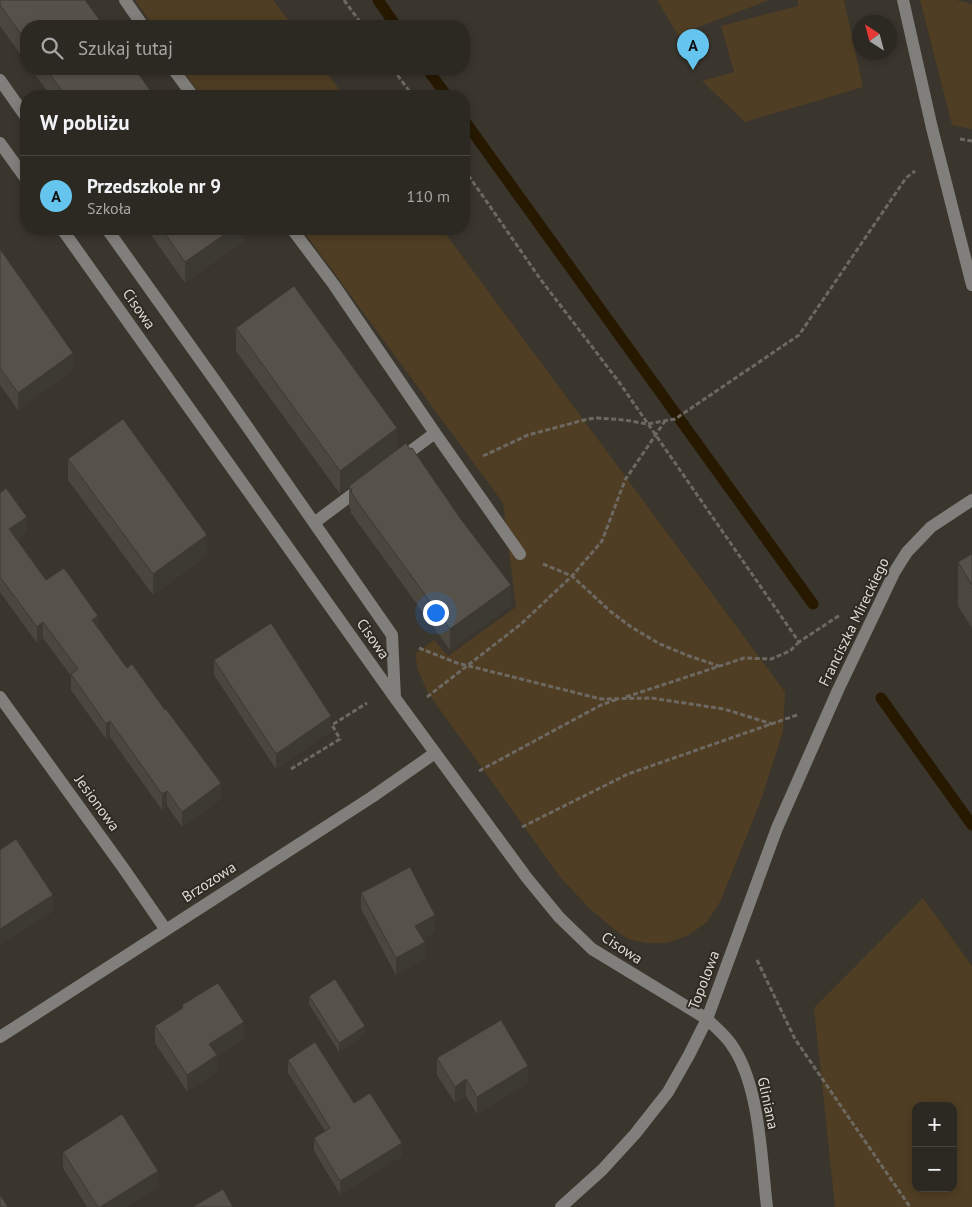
<!DOCTYPE html>
<html lang="pl">
<head>
<meta charset="utf-8">
<style>
  :root { --surface:#2c2822; --page:#34302a; --text:#f1f3f6; --muted:#a6a6a5; --line:#484440; --accent:#65c5ee }
  body { margin:0; font-family:"PT Sans",sans-serif; background:var(--page); color:var(--text) }
  .controls { position:absolute; right:15px; bottom:15px; display:grid; overflow:hidden; border-radius:10px; box-shadow:0 2px 8px #0003 }
  .controls button { width:45px; height:45px; display:grid; place-items:center; padding:0; border:0; border-bottom:1px solid var(--line); background:var(--surface); color:var(--text); font:25px sans-serif }
  .compass { position:absolute; left:852px; top:15px; width:45px; height:45px; border-radius:50%; background:var(--surface); box-shadow:0 2px 8px #0003; rotate:324deg }
  .you { position:absolute; left:435px; top:612px; width:18px; height:18px; margin:-12px; border:4px solid #fff; border-radius:50%; background:#1a73e8; box-shadow:0 0 0 8px #1a73e833 }
  .badge { display:grid; place-items:center; width:32px; height:32px; border-radius:50%; background:var(--accent); color:#111; font-size:16px; font-weight:700 }
  .pin { position:absolute; translate:-50% -41px; filter:drop-shadow(0 1px 2px #0008) }
  .pin::after { content:''; position:absolute; top:26px; width:18px; height:15px; background:inherit; clip-path:polygon(0 0,100% 0,50% 100%) }
  .list { margin:0; padding:0; list-style:none }
  h2 { display:flex; justify-content:space-between; align-items:center; height:65px; margin:0; padding:0 20px; font-size:21px }
  h2 small { font-size:16px; font-weight:400; color:var(--muted) }
  .list li { display:grid; grid-template-columns:32px 1fr auto; gap:15px; align-items:center; box-sizing:border-box; height:80px; padding:0 20px; border-top:1px solid var(--line) }
  .list b { display:block; font-size:19px; white-space:nowrap }
  .list p { margin:0; font-size:16px; white-space:nowrap; color:var(--muted) }
  .list em { font-size:16px; font-style:normal; color:var(--muted) }
  .icon { flex:none; width:28px; height:28px; fill:none; stroke:currentColor; stroke-width:2; stroke-linecap:round; stroke-linejoin:round }
  .map { position:relative; flex:none; width:972px; height:1207px; overflow:hidden }
  .search { position:absolute; background:var(--surface); box-shadow:0 2px 8px #0003; left:20px; top:20px; width:450px; height:55px; display:flex; align-items:center; gap:12px; box-sizing:border-box; padding:0 18px; border-radius:20px; color:var(--muted); font-size:19px }
  .panel { position:absolute; background:var(--surface); box-shadow:0 2px 8px #0003; left:20px; top:90px; width:450px; height:145px; border-radius:20px }
  .map>svg:first-child { display:block }
  .green { fill:#4f3e23; fill-rule:evenodd }
  .lines { fill:none; stroke-linecap:round; stroke-linejoin:round }
  .stream { stroke:#271900; stroke-width:11 }
  .path { stroke:#6d6962; stroke-width:3; stroke-dasharray:5 2.5; stroke-linecap:butt }
  .minor { stroke:#817f7b; stroke-width:12 }
  .wall { fill:#4b473f }
  .shaded-wall { fill:#3d3933 }
  .building { fill:#575249; stroke:#3d3933 }
  .labels { text-anchor:middle; stroke-width:4; stroke-linejoin:round; paint-order:stroke }
  .street-label { font-size:15px; fill:#dedbd6; stroke:#2f2b23 }
</style>
</head>
<body>
<div class="map">
<svg width="972" height="1207" viewBox="0 0 972 1207">
  <rect width="100%" height="100%" fill="#3a352d"/>
  <path class="green" d="M135,0H273L293,26H153Z
    M657,0H769L678,35Z
    M798,0H844L863,87L745,122L702,81L734,72L721,26L798,6Z
    M920,0H956L972,4V129L952,125Z
    M182,69H324L344,96H205L197,90Z
    M302,229H442L785,692L783,732L760,803L721,900L707,922L689,935L667,943H645L628,939L614,929L591,910L561,878L428,693L418,670L415,654L434,640L448,656L516,607L503,503Z
    M923,898L972,966V1207H835L814,1008ZM916,1106H953V1188H916Z"/>
  <g class="lines">
    <path class="stream" d="M378,0L396,26
      M427,69L447,96
      M464,120L813,604
      M881,698L972,825"/>
    <path class="path" d="M344,0L363,26
      M393,69L413,96
      M960,139L972,141
      M464,169L541,280L619,382L799,642L840,615
      M483,456L528,435L588,419L597,418L625,420L647,424L675,419L799,335L906,178L915,171
      M543,564L572,576L610,611L631,627L660,644L689,656L719,666
      M419,648L457,663L601,699L651,698L724,709L772,724
      M427,697L521,624L572,576L602,541L625,480L665,421
      M626,697L744,658L771,659L790,651L799,642
      M291,769L340,739L332,725L367,703
      M479,771L601,705L618,699
      M522,827L628,774L797,715
      M757,960L795,1039L910,1207"/>
    <path class="minor" d="M125,0L143,26
      M903,0L932,128L972,285
      M173,69L193,96
      M0,80L26,117
      M0,143L26,179
      M62,229L395,698L527,878L559,917L592,949L707,1019C715,1027 724,1034 731,1044C760,1084 761,1158 767,1207
      M107,229L221,389L392,635L395,698
      M292,229L334,285L435,433L400,459
      M435,433L520,554
      M314,523L362,487
      M0,697L124,869L166,930
      M0,1037L372,797L435,753
      M561,1207L602,1170L635,1134L668,1092L689,1055L707,1019L777,828L838,690L895,571L907,552L931,527L972,500"/>
  </g>
  <path class="wall" d="M0,0L26,26V62L0,26Z
    M31,69H135L154,96H51Z
    M147,229H244V241L185,283Z
    M0,249L73,370L18,410L0,385Z
    M236,328L397,450L511,606L450,650L351,513V509L349,507V487L340,494L236,351Z
    M68,459L207,556L153,595L68,480Z
    M0,493L27,532L17,539L46,580L98,628L221,799L182,827L167,806L162,810L110,737L106,739L71,690V676L43,638L37,643L0,592Z
    M972,554V628L958,606V562Z
    M214,660L331,731L276,769L214,675Z
    M361,893L435,932L423,938L425,958L396,975L361,909Z
    M309,996L365,1035L339,1052L309,1004Z
    M182,1005L244,1039L217,1056V1072L187,1091L155,1043V1026L182,1009Z
    M437,1058L528,1083L477,1114L466,1096L455,1103L437,1075Z
    M288,1060L354,1103L402,1156L340,1194L314,1151V1138L325,1131L288,1073Z
    M63,1152L158,1187L126,1207H87L63,1168Z"/>
  <path class="shaded-wall" d="M232,229H244V241L185,283V262Z
    M73,353V370L18,410V393Z
    M397,428V451L340,494V471Z
    M27,517V532L9,545V529Z
    M207,535V556L153,595V574Z
    M511,585V606L450,650V629Z
    M98,616V632L92,620Z
    M43,622V638L37,643V627Z
    M331,716V731L276,769V754Z
    M110,721V737L106,739V724Z
    M221,783V799L182,827V812Z
    M167,791V806L162,810V794Z
    M53,895V912L0,945V929Z
    M435,915V932L415,942V926Z
    M425,942V958L396,975V958Z
    M244,1022V1039L217,1056V1072L187,1091V1075L209,1044Z
    M365,1026V1035L339,1052V1043Z
    M528,1066V1083L477,1114V1097Z
    M466,1079V1096L455,1103V1087Z
    M402,1143V1156L340,1194V1181Z
    M158,1171V1187L126,1207H100Z"/>
  <path class="building" d="M0,0H85L104,26H26V41L0,5Z
    M46,69H135L154,96H66Z
    M162,229H232L185,262Z
    M0,249L73,353L18,393L0,368Z
    M294,286L397,428L340,471L236,328Z
    M123,419L207,535L153,574L68,459Z
    M406,443L410,449L412,448L460,518L511,585L450,629L359,504L351,492L352,490L349,486Z
    M6,488L27,517L9,529L46,580L64,568L98,616L92,620L127,668L132,664L165,710L166,709L221,783L182,812L167,791L162,794L110,721L106,724L71,674L78,669L43,622L37,627L0,577V493Z
    M972,554V585L958,562Z
    M271,623L331,716L276,754L214,660Z
    M16,839L53,895L0,929V850Z
    M410,867L435,915L415,926L425,942L396,958L361,893Z
    M335,979L365,1026L339,1043L309,996Z
    M218,983L244,1022L209,1044L217,1055L187,1075L155,1026L183,1008L182,1005Z
    M501,1020L528,1066L477,1097L466,1079L455,1087L437,1058Z
    M315,1042L354,1103L370,1093L402,1143L340,1181L314,1138L330,1128L288,1060Z
    M122,1114L158,1171L100,1207H98L63,1152Z
    M223,1189L233,1207H193Z
    M0,1195L8,1207H0Z"/>
  <g class="labels">
    <g class="street-label">
      <text transform="translate(139 309) rotate(55)" y="5">Cisowa</text>
      <text transform="translate(854 622) rotate(-64)" y="5">Franciszka Mireckiego</text>
      <text transform="translate(373 639) rotate(55)" y="5">Cisowa</text>
      <text transform="translate(97 803) rotate(54)" y="5">Jesionowa</text>
      <text transform="translate(209 882) rotate(-33)" y="5">Brzozowa</text>
      <text transform="translate(622 948) rotate(33)" y="5">Cisowa</text>
      <text transform="translate(704 980) rotate(-69)" y="5">Topolowa</text>
      <text transform="translate(768 1103) rotate(78)" y="5">Gliniana</text>
    </g>
  </g>
</svg>
<div class="controls">
<button>+</button>
<button>−</button>
</div>
<svg class="compass" viewBox="-18 -18 36 36"><path d="M0-13l5 13h-10z" fill="#e53935"/><path d="M0 13l5-13h-10z" fill="#a6a6a5"/></svg>
<div class="you"></div>
<div class="pin badge" style="left:693px;top:70px">A</div>
<div class="search"><svg class="icon" aria-label="search" viewBox="0 0 24 24"><circle cx="10" cy="10" r="6"/><path d="M15 15l6 6"/></svg>Szukaj tutaj</div>
<section class="panel">
<h2>W pobliżu<small></small></h2>
<ul class="list">
<li><span class="badge">A</span><div><b>Przedszkole nr 9</b><p>Szkoła</p></div><em>110 m</em></li>
</ul>
</section>
</div>
</body>
</html>
